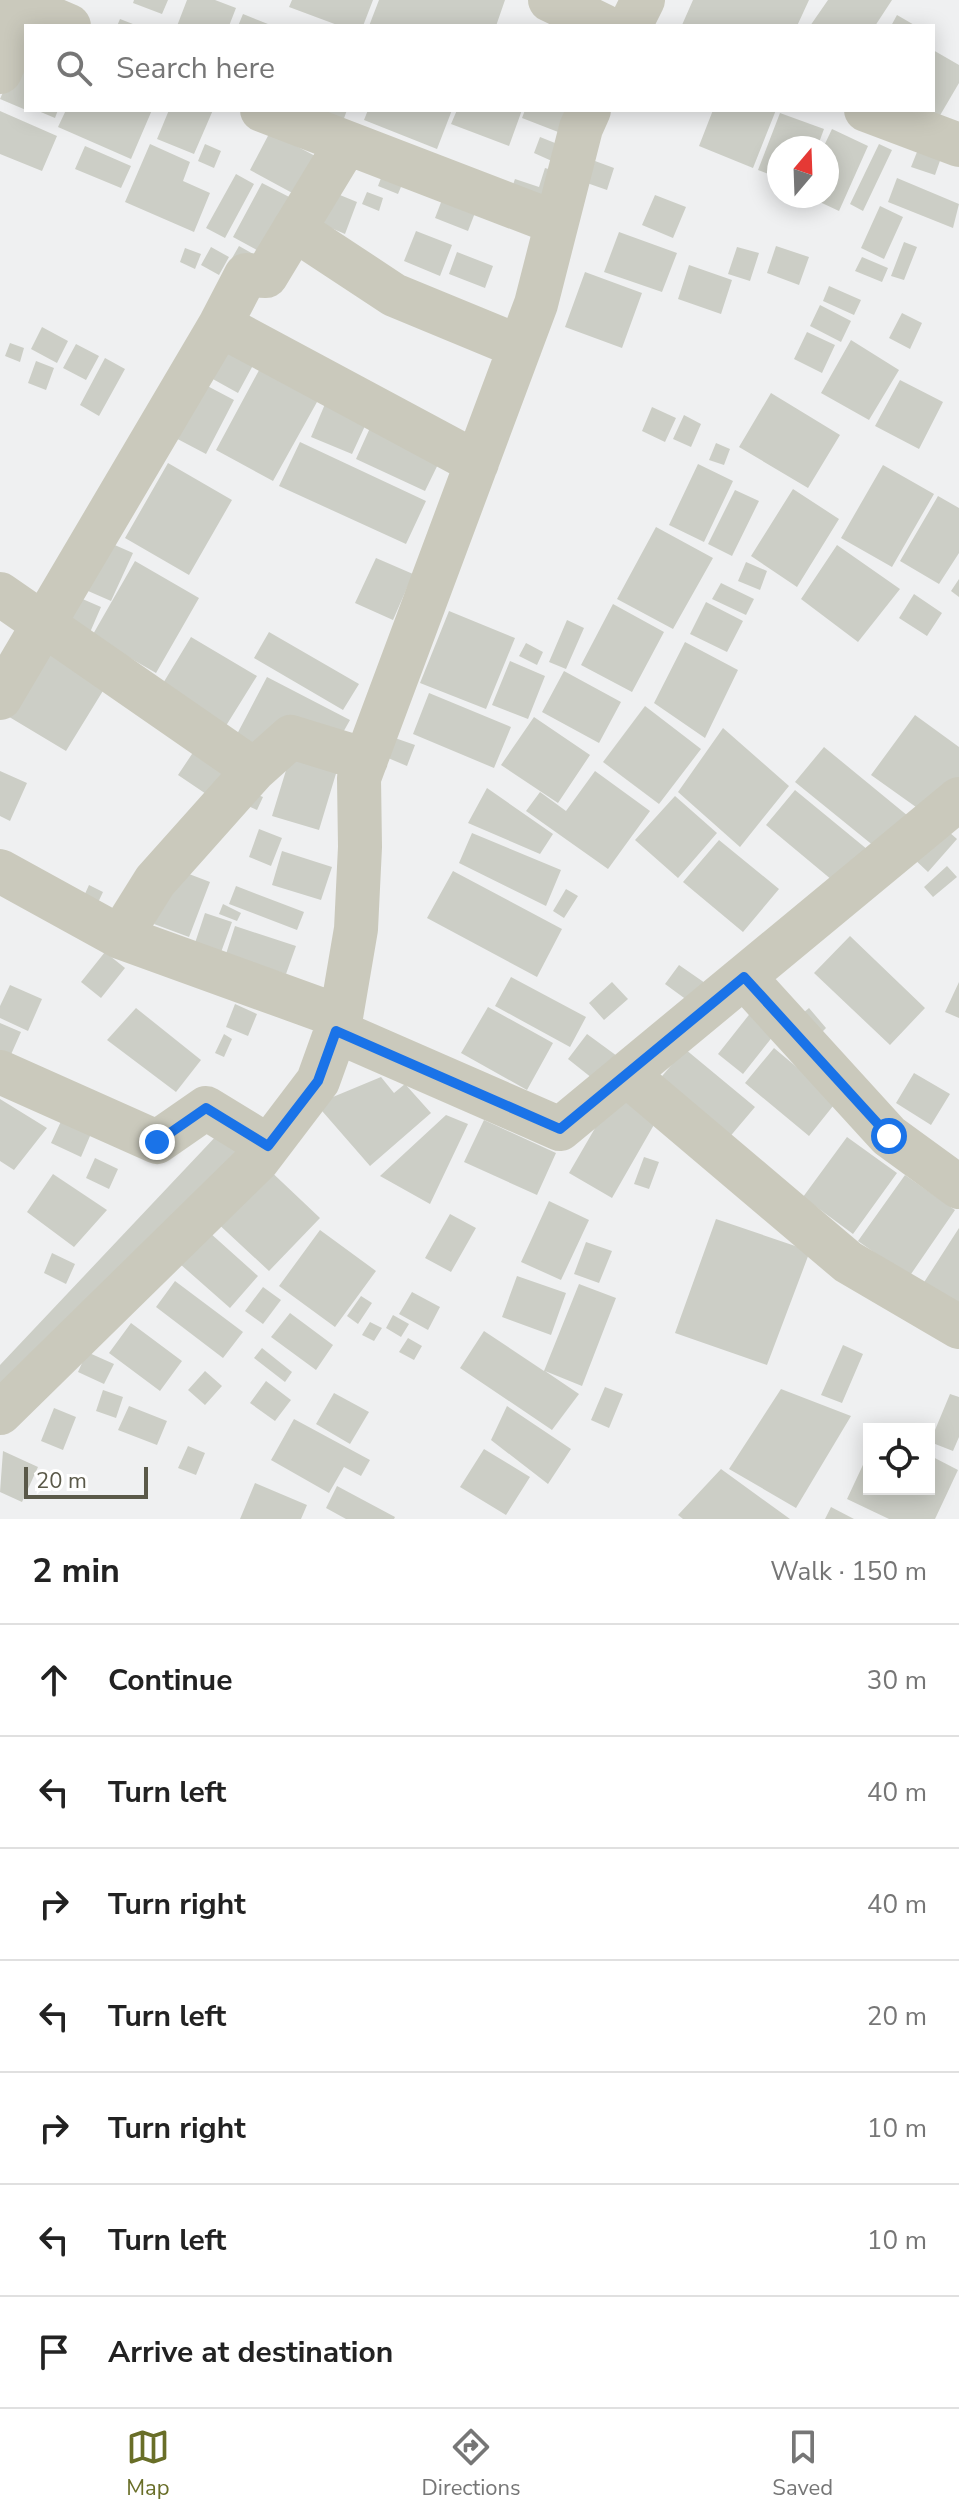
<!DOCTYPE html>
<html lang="en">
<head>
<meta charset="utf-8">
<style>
  :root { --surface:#fff; --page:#f6f6f6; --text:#222; --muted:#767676; --line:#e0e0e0; --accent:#696e28 }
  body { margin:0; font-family:"Nunito Sans",sans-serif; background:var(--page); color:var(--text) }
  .controls { position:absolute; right:24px; bottom:24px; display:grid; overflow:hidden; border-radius:0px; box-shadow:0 4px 20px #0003 }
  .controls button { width:72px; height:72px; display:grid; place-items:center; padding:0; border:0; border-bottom:2px solid var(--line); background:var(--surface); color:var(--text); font:40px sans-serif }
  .compass { position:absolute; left:767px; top:136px; width:72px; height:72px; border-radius:50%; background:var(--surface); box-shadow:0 4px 20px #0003; rotate:19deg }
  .scale { position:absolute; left:24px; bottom:20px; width:124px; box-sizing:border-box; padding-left:8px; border:4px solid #5a5949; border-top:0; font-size:22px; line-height:28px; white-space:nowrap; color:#5a5949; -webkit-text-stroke:6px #fff; paint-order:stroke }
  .stop { position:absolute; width:24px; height:24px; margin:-18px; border:6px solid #1a73e8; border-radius:50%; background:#fff }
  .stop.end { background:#1a73e8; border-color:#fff; box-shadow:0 2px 8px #0008 }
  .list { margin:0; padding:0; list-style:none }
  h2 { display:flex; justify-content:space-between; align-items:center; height:104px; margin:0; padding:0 32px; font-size:34px }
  h2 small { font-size:26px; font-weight:400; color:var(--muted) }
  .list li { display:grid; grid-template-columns:52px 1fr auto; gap:24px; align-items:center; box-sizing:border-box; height:112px; padding:0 32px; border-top:2px solid var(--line) }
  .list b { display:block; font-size:30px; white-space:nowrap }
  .list em { font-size:26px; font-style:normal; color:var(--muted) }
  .icon { flex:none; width:44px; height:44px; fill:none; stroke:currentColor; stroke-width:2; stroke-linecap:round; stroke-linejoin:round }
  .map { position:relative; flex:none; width:959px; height:1519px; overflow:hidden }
  .search { position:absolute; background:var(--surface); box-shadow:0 4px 20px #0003; left:24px; right:24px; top:24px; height:88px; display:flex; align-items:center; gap:20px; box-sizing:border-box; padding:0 28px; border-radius:0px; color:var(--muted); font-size:30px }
  .sheet { height:888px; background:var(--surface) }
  nav { display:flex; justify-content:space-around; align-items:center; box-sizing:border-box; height:112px; border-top:2px solid var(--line); background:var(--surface); font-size:22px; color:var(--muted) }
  nav a { display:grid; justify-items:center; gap:4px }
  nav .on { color:var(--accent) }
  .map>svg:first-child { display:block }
  .building { fill:#cccec6 }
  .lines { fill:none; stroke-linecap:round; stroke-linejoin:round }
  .minor { stroke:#cac9bc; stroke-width:44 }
  .route { stroke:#1a73e8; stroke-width:10 }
</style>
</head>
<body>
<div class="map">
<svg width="959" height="1519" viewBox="0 0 959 1519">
  <rect width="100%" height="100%" fill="#eff0f1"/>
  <path class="building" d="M134,0H168L162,14L133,3Z
    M187,0H215L236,8L229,26H177Z
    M292,0H373L363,26H340L289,7Z
    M379,0H505L496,26H369Z
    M693,0H809L797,26H685L682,25Z
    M828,0H892L875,26H810Z
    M243,14L273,26H238Z
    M897,15L916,26H891Z
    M120,19L138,26H117Z
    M26,40V110L0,99Z
    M933,50L959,65V83L932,129L899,110H933Z
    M36,110H58L55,118Z
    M66,110H152L131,159L58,127Z
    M169,110H213L194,154L157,139Z
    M307,110H347L342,124Z
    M368,110H452L437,149L364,120Z
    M457,110H522L509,146L451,124Z
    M525,110H578L571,137L522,118Z
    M713,110H776L753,168L699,146Z
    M0,111L57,136L42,171L0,154Z
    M780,113L824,129L817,148H779V178L758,170Z
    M832,129L868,146L839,211L807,196H827V148H823Z
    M270,132L317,157L296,195L250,170Z
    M540,137L570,149L563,166L534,153Z
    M150,144L190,162L183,181L210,193L194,232L125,202Z
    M205,144L221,151L214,168L198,161Z
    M879,144L892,150L863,211L850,204Z
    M85,146L131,166L121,188L75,169Z
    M919,147L942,155L935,175L911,167Z
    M595,161L614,168L607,190L587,183Z
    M545,168L565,174L551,214L508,199L515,179L539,187Z
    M383,173L403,182L398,194L378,186Z
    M236,174L254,184L225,238L206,228Z
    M897,178L959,204L953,228L888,202Z
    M262,183L297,201L268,256L233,237Z
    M367,192L383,198L379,211L362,204Z
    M445,192L478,205L468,231L435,218Z
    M335,193L357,202L345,234L322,224Z
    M655,195L686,207L673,238L642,225Z
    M880,206L903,217L884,259L861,248Z
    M416,231L452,245L440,276L404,261Z
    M619,232L677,253L662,292L604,272Z
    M904,242L917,247L904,280L891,276Z
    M239,246L255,255L231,260Z
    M776,246L809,257L799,285L767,273Z
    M211,247L229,257L219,275L201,265Z
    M737,247L759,253L750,281L728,274Z
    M185,248L201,254L195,269L180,262Z
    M457,252L493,266L485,288L449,274Z
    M862,257L888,268L882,282L855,271Z
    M689,265L732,280L721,314L678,299Z
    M585,272L642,293L622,348L565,327Z
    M829,286L861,300L854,315L823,301Z
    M820,305L851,321L841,342L810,326Z
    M902,313L922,323L910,349L889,338Z
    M42,327L68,341L57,363L31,349Z
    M807,332L835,345L822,373L794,359Z
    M851,340L899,370L869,420L821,393Z
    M10,343L24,348L20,362L5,356Z
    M76,344L99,356L86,380L63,368Z
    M230,344L257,358L238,393L211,378Z
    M105,358L125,369L99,416L80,405Z
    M36,361L54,368L46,390L28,383Z
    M264,361L322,393L273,481L216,450Z
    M196,380L234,400L206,454L168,434Z
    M900,380L943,402L919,449L875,426Z
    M771,393L840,435L808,488L739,447Z
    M328,397L370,415L352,454L311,437Z
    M652,407L676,418L665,442L642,431Z
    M684,415L701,424L691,447L673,439Z
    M374,419L444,452L425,491L356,459Z
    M300,442L426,501L406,544L279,486Z
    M716,443L730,449L724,465L709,460Z
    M168,463L232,500L189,575L125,538Z
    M698,464L733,481L704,542L669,525Z
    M883,465L934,494L892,567L841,538Z
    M793,489L839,519L797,587L751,556Z
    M735,490L759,501L732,556L708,544Z
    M938,496L959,508V553L939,584L900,561Z
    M656,527L713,558L673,629L617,599Z
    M101,539L133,553L111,601L79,587Z
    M837,545L900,589L858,642L801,599Z
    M376,558L413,574L393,620L355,603Z
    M135,561L199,598L156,673L92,636Z
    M746,562L767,571L760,590L738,581Z
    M959,579V597L951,591Z
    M721,583L754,599L746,615L712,599Z
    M71,594L101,607L88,637L58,623Z
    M914,594L942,613L927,636L899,618Z
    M706,602L743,621L727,652L690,634Z
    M613,604L664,632L632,692L581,665Z
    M449,611L515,638L486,709L420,683Z
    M567,620L584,628L566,669L549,662Z
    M269,632L359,684L343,710L254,658Z
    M191,637L257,676L224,729L159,690Z
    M685,642L738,670L705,738L654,703Z
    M526,643L543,652L537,665L519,656Z
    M49,644L109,681L66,751L6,715Z
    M510,661L545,676L528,719L492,705Z
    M564,671L621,702L599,743L542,712Z
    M267,677L350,720L336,745L254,751L235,738Z
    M429,693L511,727L494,768L413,734Z
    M645,706L701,749L659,804L603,762Z
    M915,715L959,747V778L930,817L871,775Z
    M534,717L590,755L558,803L501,765Z
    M723,728L789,786L740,847L678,792Z
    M395,738L415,745L407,766L388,758Z
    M824,747L908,816L880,851L795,782Z
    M196,748L236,776L218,802L178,775Z
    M291,754L338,767L319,830L272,816Z
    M0,771L27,783L10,821L0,816Z
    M595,771L650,811L608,869L526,811L540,792L566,811Z
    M487,788L553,834L540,854L468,823Z
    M242,789L263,797L257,810L237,801Z
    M795,790L868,850L838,885L766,825Z
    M675,796L717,833L678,878L635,840Z
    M941,825L957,839L928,872L912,857Z
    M259,829L282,838L271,866L249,857Z
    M472,833L561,870L546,906L459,863Z
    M719,840L779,889L743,932L683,882Z
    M282,851L332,867L321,900L272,885Z
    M947,866L957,877L933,897L924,887Z
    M176,869L210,882L189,937L154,924Z
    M453,871L562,929L537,977L427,918Z
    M89,885L103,892L93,913L79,907Z
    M236,886L304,912L297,930L229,904Z
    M566,889L578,896L564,918L553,911Z
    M223,904L241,913L237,921L219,914Z
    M205,913L232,922L220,955L194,946Z
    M235,926L296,946L286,974L226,954Z
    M850,936L925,1008L890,1045L814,973Z
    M105,952L125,968L101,998L81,982Z
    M679,965L705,983L691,1003L665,984Z
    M511,977L586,1017L570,1047L495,1006Z
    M612,982L628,999L604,1020L589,1003Z
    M959,982V1018L945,1012Z
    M10,985L42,999L28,1031L0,1018V1006Z
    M235,1004L257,1014L248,1036L226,1027Z
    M488,1007L553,1043L527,1090L461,1053Z
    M136,1008L201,1060L176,1092L107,1040Z
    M809,1008L826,1028L814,1040L796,1019Z
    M752,1011L777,1031L743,1074L718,1054Z
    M0,1023L21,1032L5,1068L0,1065Z
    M224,1034L232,1039L224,1057L215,1053Z
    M587,1034L617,1056L597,1082L568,1059Z
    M774,1048L837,1101L809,1136L745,1083Z
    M685,1049L755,1107L722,1146L652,1088Z
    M914,1073L950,1094L931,1125L896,1103Z
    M381,1077L394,1093L405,1084L431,1113L370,1166L316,1104Z
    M616,1092L659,1116L612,1198L569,1173Z
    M0,1099L47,1128L14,1170L0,1161Z
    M64,1115L93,1129L81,1157L51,1143Z
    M446,1115L468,1124L430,1204L380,1176Z
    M484,1120L556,1153L537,1195L464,1162Z
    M219,1133L238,1151L0,1389V1365Z
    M847,1137L897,1173L853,1234L803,1197Z
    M644,1157L659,1162L649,1189L634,1184Z
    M95,1158L118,1169L109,1189L86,1178Z
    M264,1165L320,1218L269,1271L213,1219Z
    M53,1174L107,1210L74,1247L27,1212Z
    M905,1175L955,1210L909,1277L858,1241Z
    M549,1201L589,1220L561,1280L521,1262Z
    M450,1214L476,1228L451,1272L425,1258Z
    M716,1219L810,1251L767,1365L675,1333Z
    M200,1224L258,1276L230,1308L171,1256Z
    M959,1228V1312L921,1287Z
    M320,1230L376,1271L335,1327L279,1286Z
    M586,1242L612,1251L599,1283L574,1274Z
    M52,1253L75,1264L66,1284L44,1273Z
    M517,1276L566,1293L551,1335L502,1317Z
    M175,1281L243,1332L223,1358L156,1307Z
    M579,1284L616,1298L582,1386L545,1371L579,1394L552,1430L460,1368L484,1331L544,1371Z
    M263,1287L281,1300L263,1324L245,1311Z
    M412,1292L440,1307L428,1330L399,1314Z
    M361,1296L372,1303L358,1324L347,1316Z
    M290,1313L333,1345L316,1370L271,1337Z
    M393,1315L409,1324L401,1337L386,1328Z
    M370,1322L382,1328L374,1341L362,1335Z
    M131,1323L182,1361L160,1391L109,1353Z
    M408,1338L422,1346L414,1360L399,1352Z
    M843,1345L863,1354L842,1403L821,1395Z
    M262,1348L292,1372L285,1382L254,1358Z
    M87,1352L114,1364L104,1384L78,1372Z
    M205,1371L222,1386L205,1405L188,1390Z
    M266,1381L291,1400L275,1421L250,1403Z
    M605,1387L623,1394L609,1428L591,1420Z
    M781,1389L851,1416L796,1508L729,1469Z
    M103,1390L123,1397L116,1418L96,1411Z
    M334,1393L369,1412L350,1444L316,1424Z
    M950,1394L959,1397V1437L953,1451L930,1442Z
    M129,1406L167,1421L157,1445L118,1430Z
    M507,1406L571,1449L548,1484L491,1440Z
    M54,1408L76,1417L63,1450L41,1441Z
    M294,1419L370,1460L361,1476L344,1467L329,1493L271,1460Z
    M188,1446L205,1453L196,1475L178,1468Z
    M484,1449L530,1477L506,1515L460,1487Z
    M3,1451L38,1467L22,1502L0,1492Z
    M869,1452V1489H929V1455L958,1470L935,1519H889L847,1499Z
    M721,1469L790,1519H683L678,1515Z
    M255,1483L307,1505L301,1519H240Z
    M337,1486L395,1517L394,1519H346L326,1508Z
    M831,1507L854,1519H825Z"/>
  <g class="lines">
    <path class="minor" d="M9,0L69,26
      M550,0L604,26
      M630,26L643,0
      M0,72L28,8
      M262,110L556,223
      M866,110L959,145
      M294,229L394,295L520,347
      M220,325L246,275L266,276L346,144
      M0,594L254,770L291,737L366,760
      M0,698L220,325L477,463
      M0,871L120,937L341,1017
      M120,937L155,881L254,770
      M744,977L889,1136L959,1187
      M336,1031L560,1129L959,799
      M0,1072L157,1142L206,1108L268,1146
      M626,1074L848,1262L959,1327
      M0,1413L258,1160L318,1081L341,1017L356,929L360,847L359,778L536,304L581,128L589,110"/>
  </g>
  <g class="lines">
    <path class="route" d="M157,1142L206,1108L268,1146L318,1081L336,1031L560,1129L744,977L889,1136"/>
  </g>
</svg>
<div class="controls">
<button><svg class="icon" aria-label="locate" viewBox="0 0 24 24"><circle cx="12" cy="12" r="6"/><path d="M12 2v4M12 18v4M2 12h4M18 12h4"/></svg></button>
</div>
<svg class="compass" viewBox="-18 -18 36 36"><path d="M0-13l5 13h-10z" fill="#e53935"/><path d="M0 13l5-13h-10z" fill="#767676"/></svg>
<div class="scale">20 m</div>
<div class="stop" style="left:889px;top:1136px"></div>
<div class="stop end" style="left:157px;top:1142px"></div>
<div class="search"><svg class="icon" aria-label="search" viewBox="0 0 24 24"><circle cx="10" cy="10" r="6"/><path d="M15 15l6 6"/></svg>Search here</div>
</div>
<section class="sheet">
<h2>2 min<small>Walk · 150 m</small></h2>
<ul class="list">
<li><svg class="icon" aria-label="ahead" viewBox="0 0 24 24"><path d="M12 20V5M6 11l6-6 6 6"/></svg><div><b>Continue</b></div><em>30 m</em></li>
<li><svg class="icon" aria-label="left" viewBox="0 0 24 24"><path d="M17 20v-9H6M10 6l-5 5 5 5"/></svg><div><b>Turn left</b></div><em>40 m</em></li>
<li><svg class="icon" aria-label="right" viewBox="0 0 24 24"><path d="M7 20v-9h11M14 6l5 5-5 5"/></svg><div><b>Turn right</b></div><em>40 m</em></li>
<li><svg class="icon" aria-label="left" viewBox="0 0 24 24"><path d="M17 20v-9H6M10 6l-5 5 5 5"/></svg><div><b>Turn left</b></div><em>20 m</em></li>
<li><svg class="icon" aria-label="right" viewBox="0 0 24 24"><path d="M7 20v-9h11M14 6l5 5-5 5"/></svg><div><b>Turn right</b></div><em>10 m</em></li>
<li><svg class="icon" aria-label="left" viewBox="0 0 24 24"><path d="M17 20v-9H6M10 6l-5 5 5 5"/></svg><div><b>Turn left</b></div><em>10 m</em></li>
<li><svg class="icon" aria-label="arrive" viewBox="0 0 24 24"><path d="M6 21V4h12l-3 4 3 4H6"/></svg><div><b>Arrive at destination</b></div></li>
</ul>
</section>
<nav>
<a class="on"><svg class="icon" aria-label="map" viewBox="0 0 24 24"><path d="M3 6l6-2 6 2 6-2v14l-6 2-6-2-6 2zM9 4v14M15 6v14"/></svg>Map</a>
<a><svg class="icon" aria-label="directions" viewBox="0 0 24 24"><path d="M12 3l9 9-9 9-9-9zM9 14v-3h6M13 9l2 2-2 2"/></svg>Directions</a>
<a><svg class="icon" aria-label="saved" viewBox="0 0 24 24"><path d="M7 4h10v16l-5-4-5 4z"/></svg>Saved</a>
</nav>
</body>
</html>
